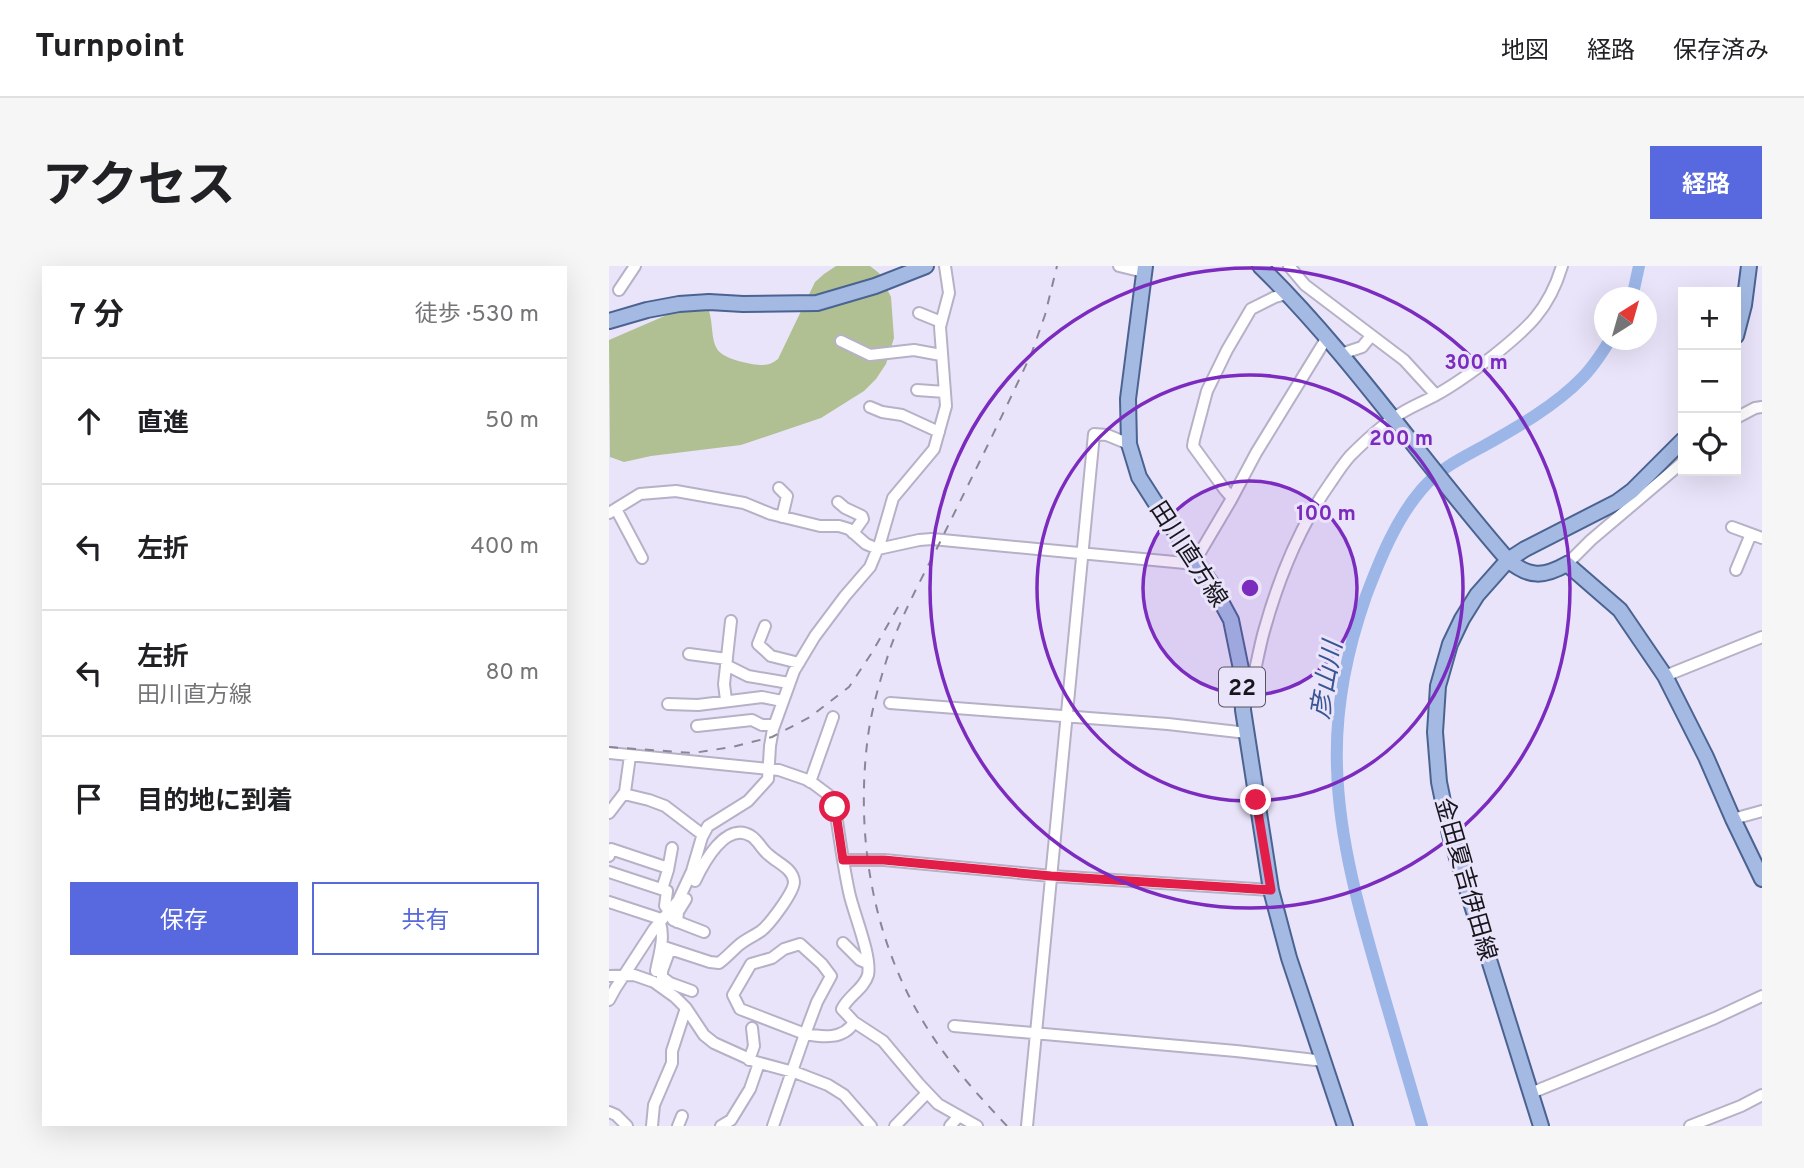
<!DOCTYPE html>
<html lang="ja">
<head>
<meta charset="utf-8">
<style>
  :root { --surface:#fff; --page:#f6f6f6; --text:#202124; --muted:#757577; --line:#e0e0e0; --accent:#5868de }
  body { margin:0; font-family:Overpass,"Noto Sans JP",sans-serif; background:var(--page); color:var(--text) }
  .controls { position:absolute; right:21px; top:21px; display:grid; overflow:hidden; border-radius:0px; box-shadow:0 7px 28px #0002 }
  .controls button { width:63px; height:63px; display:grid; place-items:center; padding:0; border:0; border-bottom:2px solid var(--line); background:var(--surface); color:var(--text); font:35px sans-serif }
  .compass { position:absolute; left:985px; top:21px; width:63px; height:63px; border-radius:50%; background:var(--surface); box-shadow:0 7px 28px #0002; rotate:37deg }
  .stop { position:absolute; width:21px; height:21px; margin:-16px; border:5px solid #e11d48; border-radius:50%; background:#fff }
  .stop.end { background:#e11d48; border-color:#fff; box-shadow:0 2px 7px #0008 }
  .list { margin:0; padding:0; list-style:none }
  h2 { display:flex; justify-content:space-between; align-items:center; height:91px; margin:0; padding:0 28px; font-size:30px }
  h2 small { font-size:23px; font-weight:400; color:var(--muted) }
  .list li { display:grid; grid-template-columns:46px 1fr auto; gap:21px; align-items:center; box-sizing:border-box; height:126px; padding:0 28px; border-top:2px solid var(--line) }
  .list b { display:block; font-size:26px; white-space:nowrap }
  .list p { margin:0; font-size:23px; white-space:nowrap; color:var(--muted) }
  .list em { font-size:23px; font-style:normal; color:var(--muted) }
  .actions { display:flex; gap:14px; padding:21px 28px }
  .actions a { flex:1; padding:16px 0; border:2px solid var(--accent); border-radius:0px; text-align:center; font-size:24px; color:var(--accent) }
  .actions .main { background:var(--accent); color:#fff }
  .icon { flex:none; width:38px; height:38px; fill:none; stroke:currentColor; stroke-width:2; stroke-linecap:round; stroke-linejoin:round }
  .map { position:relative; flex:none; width:1153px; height:860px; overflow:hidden; border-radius:0px }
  header { display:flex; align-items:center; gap:42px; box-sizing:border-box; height:98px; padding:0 35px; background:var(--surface); border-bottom:2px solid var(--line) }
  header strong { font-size:33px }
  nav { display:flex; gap:38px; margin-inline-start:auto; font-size:24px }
  .intro { display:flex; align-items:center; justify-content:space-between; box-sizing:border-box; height:168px; padding:0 42px }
  h1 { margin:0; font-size:49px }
  .button { padding:18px 32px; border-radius:0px; background:var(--accent); color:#fff; font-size:24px; font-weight:700 }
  main { display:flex; gap:42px; padding:0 42px }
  aside { flex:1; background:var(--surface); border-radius:0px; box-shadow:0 7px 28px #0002 }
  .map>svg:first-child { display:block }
  .green { fill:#b0c093 }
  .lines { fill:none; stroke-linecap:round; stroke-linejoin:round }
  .river { stroke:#9cb6e8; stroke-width:12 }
  .minor-casing { stroke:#b6b1c6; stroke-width:14 }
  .major-casing { stroke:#4b6391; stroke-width:18 }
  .minor { stroke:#fff; stroke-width:10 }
  .major { stroke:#a4bae3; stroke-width:14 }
  .rail { stroke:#8a8695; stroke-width:2; stroke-dasharray:9 9; stroke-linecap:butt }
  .route { stroke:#e11d48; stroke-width:9 }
  .ring { fill:none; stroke:#7b2cbf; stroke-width:3.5 }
  .labels { text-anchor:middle; stroke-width:6; stroke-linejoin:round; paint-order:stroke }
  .shield { fill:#eae4fa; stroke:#57545f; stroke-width:2 }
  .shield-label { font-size:23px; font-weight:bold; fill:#18161d }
  .street-label { font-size:24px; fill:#18161d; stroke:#eae4fa }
  .water-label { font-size:26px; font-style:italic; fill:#385593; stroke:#eae4fa }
  .centre { fill:#7b2cbf; stroke:#eae4fa; stroke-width:3.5 }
  .ring-label { font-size:21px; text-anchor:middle; font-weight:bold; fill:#7b2cbf; stroke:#eae4fa; stroke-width:6; stroke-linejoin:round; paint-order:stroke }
</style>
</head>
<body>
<header>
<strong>Turnpoint</strong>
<nav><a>地図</a><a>経路</a><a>保存済み</a></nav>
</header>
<div class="intro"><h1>アクセス</h1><a class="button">経路</a></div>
<main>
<aside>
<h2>7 分<small>徒歩 · 530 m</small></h2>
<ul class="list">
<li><svg class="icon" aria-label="ahead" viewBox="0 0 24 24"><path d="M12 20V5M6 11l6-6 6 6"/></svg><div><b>直進</b></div><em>50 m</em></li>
<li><svg class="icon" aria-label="left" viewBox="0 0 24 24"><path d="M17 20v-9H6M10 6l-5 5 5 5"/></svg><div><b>左折</b></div><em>400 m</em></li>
<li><svg class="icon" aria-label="left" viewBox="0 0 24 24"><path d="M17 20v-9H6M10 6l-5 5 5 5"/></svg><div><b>左折</b><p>田川直方線</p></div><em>80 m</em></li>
<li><svg class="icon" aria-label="arrive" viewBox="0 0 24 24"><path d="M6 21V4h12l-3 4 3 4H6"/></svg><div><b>目的地に到着</b></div></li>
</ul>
<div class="actions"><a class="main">保存</a><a>共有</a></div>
</aside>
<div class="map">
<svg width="1153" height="860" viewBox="0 0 1153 860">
  <rect width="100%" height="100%" fill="#eae4fa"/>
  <path class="green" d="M227,0H261L270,7L282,31L285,72L277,98L267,113L255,125L212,152L132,179L42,190L15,196L1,191L0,74L67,45L96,42L100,45C104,57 102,73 108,83C114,93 142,99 154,99C160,99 165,96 169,93L206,16L215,8Z"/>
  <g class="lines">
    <path class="river" d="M1023,32L1030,0
      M813,860C800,814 786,769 773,723C752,651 730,576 728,501C726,444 738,384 757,330C771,293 787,253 813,223C830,203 851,193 873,181C907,162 946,140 973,112C984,101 993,87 1001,74"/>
    <defs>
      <path id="minor" d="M510,0L535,6
        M680,0L696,19L795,94L827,129
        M10,24L26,0
        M310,47L332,56
        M232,75L261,89L305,84L332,89
        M733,90L738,86L753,81L762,70
        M308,124L336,126
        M261,141L273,146L293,149L330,166
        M1127,152L1146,142L1153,141
        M170,222L178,230L173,251
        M623,232L616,224L584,180L585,174L598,125L618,84L642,43L666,31L678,28
        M229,236L236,242L253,250L254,253L244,267
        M7,243L33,292
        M0,247L31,228L67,225L135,237L162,248L211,260H230L240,263L257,278L269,283L310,274L323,273L576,297L586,295L622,234L647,187L717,73
        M1123,261L1153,272
        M958,298L982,274L1074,196
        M1127,304L1142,268
        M156,360L149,378L162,390L190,397
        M80,388L118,393
        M117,399L139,410L180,417
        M1056,410L1153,371
        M117,434L115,418L122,355
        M281,437L559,458L638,467
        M59,438L89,439L153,431L173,435
        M636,441C645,417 648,390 655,365C670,311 690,261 722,216C728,207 734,198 741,190C754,177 770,162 785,152C798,142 813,137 827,129C847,118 866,104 884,90C918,63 940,44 953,0
        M88,460L143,454L153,459H165
        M0,487L170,504L196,513L205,518L221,530L226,541C230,569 234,598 240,626C244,646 263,690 259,709C255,723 239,730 233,743L245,756L274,775L310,818L329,838L368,860
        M201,516L224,451
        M15,528L40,534L56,540L94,569
        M0,547L16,526L21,490
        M1124,553L1153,545
        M0,590L2,583L59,602
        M234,594H275L442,610L662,624
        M0,606L58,625L56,640L60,645
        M53,623L59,604L63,582
        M0,636L52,653
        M64,654L95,666
        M68,656L69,646L77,633
        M234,677L251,694L258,697
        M191,678L213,698L222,710L208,736L196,768L131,743L124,729L142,698L163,692L175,683Z
        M52,680L101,696L110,697C117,692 123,685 130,679C137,673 145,670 152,665C161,658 185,626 185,616C184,602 168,597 160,589C153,584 149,574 142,570C117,554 94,598 86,615
        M61,683L53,705V711L61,717L83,725
        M47,705C50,689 56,672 51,657
        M0,710L25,709L45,716L66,731L77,742L95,769L105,777L147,796L188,807L219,819L235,829L262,860
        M0,734L6,723L45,663L69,635L83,605L93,571L99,560L139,535L159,513L161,480L164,463L185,405L206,370L236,330L261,301L271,277L284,232L325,183L337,140L331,61L340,27L336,0
        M345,760L627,785L715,795
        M140,794L145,780L143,762
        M922,827L1106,752L1153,730
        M0,846L7,849L18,860
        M43,860L45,839L63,797V785L77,742
        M69,860L73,850
        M112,860L122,854L141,823L150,797
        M164,860L196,768C213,771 235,774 245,756
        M286,860L318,827
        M341,860L350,850
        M418,860L485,168L498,169L520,178
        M1081,860L1132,840L1153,829"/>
      <path id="major" d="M536,0L519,133L520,178L530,211L553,247L603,319L622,354L632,403L634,444L662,624L680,692L736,860
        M651,0C742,89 815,198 899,294C920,312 935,311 958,298L1011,344L1056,410L1097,491L1124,553L1153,613
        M0,55L38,44L70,38L100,36L134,38L208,37L266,20L317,0
        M1127,70L1135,39L1140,0
        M932,860L841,569L830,516L826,466L829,420L841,378L853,353L868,329L899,294L916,283L1008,236L1023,225L1074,174"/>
    </defs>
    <use href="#minor" class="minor-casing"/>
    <use href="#major" class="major-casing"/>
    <use href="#minor" class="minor"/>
    <use href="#major" class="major"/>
    <path class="rail" d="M0,481L84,487L123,481L163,471L201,451L240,421L262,388L292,336
      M398,860C367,827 338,795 315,757C263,672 246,568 259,470C263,441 272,411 281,383C295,343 317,305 335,268C365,207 395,147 423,86L436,49L448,0"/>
  </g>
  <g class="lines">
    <path class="route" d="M226,541L234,594H275L442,610L662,624L647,534"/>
  </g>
  <circle cx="641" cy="322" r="107" fill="#7b2cbf" fill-opacity=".12"/>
  <g class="ring">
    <circle cx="641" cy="322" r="107"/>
    <circle cx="641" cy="322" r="213"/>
    <circle cx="641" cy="322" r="320"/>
  </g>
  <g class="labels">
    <rect class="shield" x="610" y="401.5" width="46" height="39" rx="5"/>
    <g class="shield-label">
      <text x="633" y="429">22</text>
    </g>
    <g class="street-label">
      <text transform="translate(580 288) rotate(57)" y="8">田川直方線</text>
      <text transform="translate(857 613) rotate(74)" y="8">金田夏吉伊田線</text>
    </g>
    <g class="water-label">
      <text transform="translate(717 414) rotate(-80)" y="9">彦山川</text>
    </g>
  </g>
  <circle cx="641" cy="322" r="10" class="centre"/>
  <g class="ring-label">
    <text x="867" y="103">300 m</text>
    <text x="792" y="179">200 m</text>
    <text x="717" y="254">100 m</text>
  </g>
</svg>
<div class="controls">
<button>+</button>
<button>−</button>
<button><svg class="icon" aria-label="locate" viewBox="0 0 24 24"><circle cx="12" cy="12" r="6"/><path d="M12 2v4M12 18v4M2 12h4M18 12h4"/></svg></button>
</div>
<svg class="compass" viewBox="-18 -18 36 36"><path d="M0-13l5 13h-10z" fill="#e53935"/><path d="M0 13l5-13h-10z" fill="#757577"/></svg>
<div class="stop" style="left:226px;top:541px"></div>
<div class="stop end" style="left:647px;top:534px"></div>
</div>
</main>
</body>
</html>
